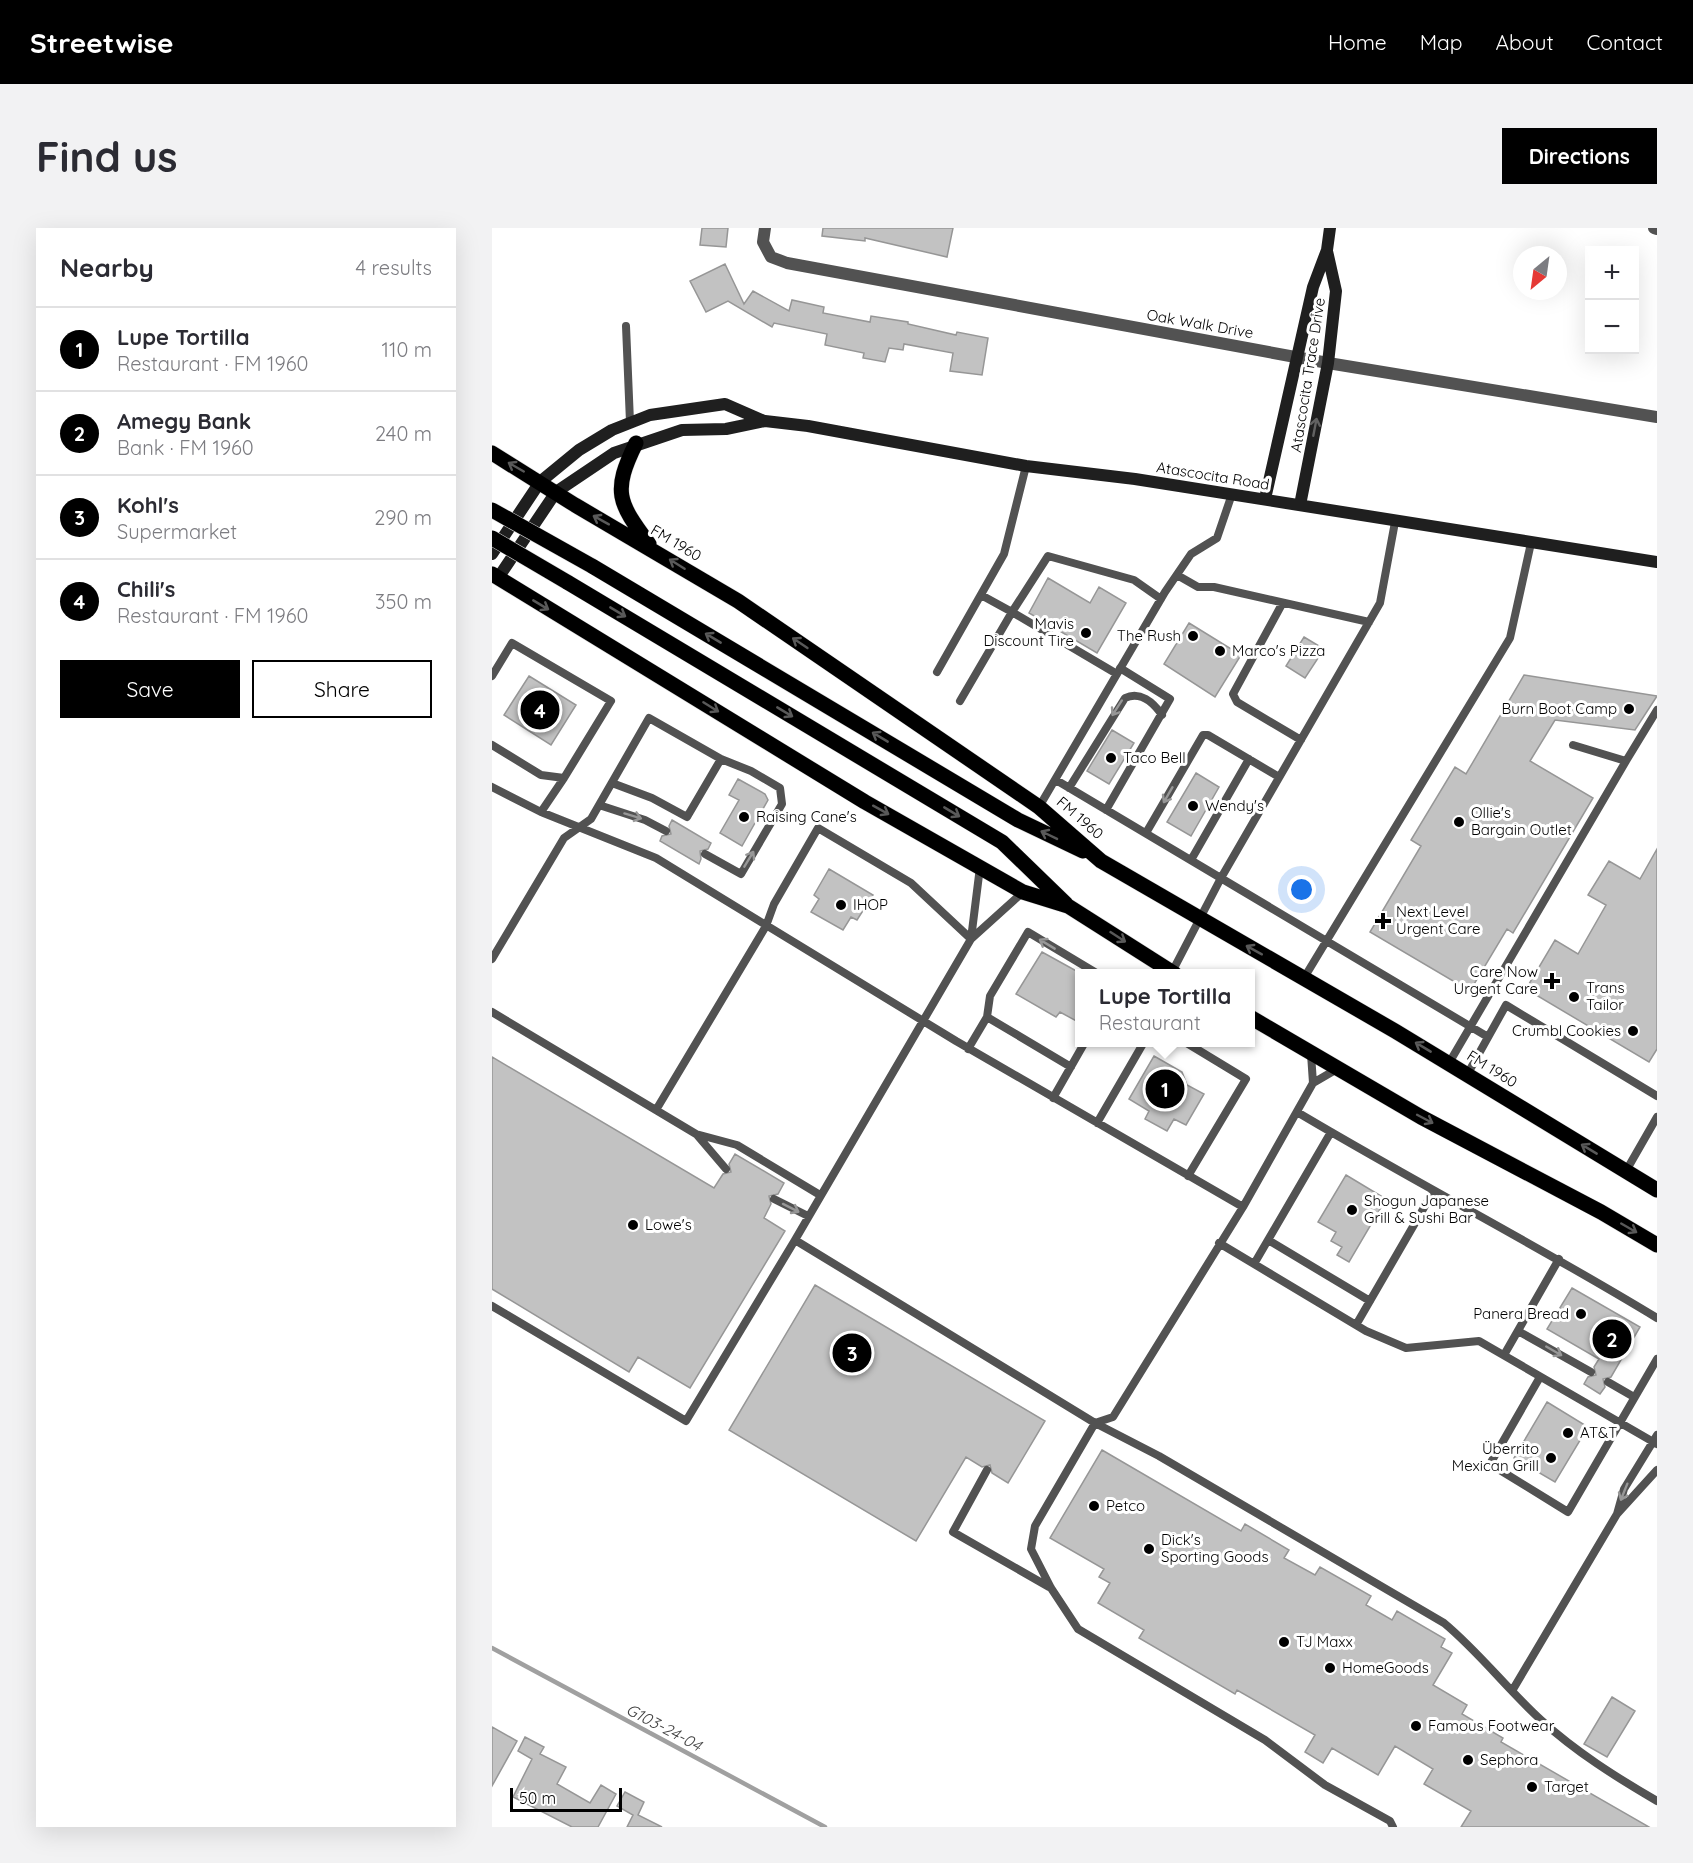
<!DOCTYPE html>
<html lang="en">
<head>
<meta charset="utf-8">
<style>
  :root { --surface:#fff; --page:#f2f2f3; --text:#2b2b33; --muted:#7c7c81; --line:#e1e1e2; --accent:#000 }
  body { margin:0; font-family:Quicksand,sans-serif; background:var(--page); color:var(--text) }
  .controls { position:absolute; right:18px; top:18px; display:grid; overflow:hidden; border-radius:0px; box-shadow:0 6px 24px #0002 }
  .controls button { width:54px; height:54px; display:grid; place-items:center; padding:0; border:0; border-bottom:2px solid var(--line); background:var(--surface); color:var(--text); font:30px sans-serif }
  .compass { position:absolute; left:1021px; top:18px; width:54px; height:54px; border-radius:50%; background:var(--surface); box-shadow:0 6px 24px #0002; rotate:209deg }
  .scale { position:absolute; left:18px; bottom:15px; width:112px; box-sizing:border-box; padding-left:6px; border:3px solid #000; border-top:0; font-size:16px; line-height:21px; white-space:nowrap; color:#000; -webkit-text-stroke:4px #fff; paint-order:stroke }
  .you { position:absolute; left:810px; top:662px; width:21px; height:21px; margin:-15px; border:4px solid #fff; border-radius:50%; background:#1a73e8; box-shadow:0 0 0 9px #1a73e833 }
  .badge { display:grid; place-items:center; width:39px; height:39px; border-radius:50%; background:var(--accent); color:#fff; font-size:20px; font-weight:700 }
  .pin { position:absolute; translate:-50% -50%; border:3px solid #fff; box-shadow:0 2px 6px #0006 }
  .popup { position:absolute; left:583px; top:741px; width:180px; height:78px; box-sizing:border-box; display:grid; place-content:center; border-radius:0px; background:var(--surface); filter:drop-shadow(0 2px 4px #0005); font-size:20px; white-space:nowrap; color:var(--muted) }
  .popup b { font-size:22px; color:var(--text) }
  .popup::after { content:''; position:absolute; left:50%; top:100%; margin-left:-12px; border:12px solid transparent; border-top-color:var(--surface) }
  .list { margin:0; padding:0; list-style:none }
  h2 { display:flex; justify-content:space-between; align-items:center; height:78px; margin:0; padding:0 24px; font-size:26px }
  h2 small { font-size:20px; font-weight:400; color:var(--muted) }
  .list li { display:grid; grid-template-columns:39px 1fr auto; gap:18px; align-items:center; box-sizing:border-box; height:84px; padding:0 24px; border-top:2px solid var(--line) }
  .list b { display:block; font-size:22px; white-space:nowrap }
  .list p { margin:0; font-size:20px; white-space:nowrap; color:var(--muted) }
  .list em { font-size:20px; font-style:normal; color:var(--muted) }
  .actions { display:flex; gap:12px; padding:18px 24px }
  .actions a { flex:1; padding:14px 0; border:2px solid var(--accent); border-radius:0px; text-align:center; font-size:21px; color:var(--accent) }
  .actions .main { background:var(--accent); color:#fff }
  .map { position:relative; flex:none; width:1165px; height:1599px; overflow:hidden; border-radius:0px }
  header { display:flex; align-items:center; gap:36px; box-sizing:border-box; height:84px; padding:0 30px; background:var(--accent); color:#fff }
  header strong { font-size:28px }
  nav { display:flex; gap:33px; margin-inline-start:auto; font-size:21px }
  .intro { display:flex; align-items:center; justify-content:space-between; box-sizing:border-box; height:144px; padding:0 36px }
  h1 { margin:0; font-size:42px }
  .button { padding:15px 27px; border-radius:0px; background:var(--accent); color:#fff; font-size:21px; font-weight:700 }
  main { display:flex; gap:36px; padding:0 36px }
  aside { flex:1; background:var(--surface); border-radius:0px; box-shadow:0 6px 24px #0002 }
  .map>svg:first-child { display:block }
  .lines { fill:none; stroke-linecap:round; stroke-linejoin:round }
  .stream { stroke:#a0a0a0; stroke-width:4.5 }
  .building { fill:#c2c2c2; stroke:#969696; stroke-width:1.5 }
  .primary-casing { stroke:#dbdbdb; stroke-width:16 }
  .lane { stroke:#525252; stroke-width:8 }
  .street { stroke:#525252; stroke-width:12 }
  .secondary { stroke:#1f1f1f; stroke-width:12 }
  .primary { stroke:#000; stroke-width:15 }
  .primary-bridge-casing { stroke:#dbdbdb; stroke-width:16; stroke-linecap:butt }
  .primary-bridge { stroke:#000; stroke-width:15 }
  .oneway { stroke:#626262 }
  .oneway2 { stroke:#595959 }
  .oneway3 { stroke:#979797 }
  .poi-dot { fill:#000; stroke:#fff; stroke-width:2 }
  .labels { text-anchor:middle; stroke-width:6; stroke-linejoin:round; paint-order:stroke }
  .street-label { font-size:15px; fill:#000; stroke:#fff }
  .poi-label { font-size:15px; fill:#000; stroke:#fff; text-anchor:start }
  .water-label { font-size:16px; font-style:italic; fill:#414141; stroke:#fff }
</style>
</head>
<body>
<header>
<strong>Streetwise</strong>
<nav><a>Home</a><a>Map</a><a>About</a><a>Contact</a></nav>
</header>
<div class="intro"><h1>Find us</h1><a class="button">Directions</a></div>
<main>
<aside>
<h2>Nearby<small>4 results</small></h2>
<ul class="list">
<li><span class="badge">1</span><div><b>Lupe Tortilla</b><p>Restaurant · FM 1960</p></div><em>110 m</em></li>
<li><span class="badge">2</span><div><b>Amegy Bank</b><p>Bank · FM 1960</p></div><em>240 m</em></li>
<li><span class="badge">3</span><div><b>Kohl's</b><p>Supermarket</p></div><em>290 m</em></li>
<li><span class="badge">4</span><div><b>Chili's</b><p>Restaurant · FM 1960</p></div><em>350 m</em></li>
</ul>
<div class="actions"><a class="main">Save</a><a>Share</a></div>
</aside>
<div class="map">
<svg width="1165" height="1599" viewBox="0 0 1165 1599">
  <rect width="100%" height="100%" fill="#fff"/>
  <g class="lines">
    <path class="stream" d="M0,1420L333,1599"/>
  </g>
  <path class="building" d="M210,0H236L234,19L208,17Z
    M331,0H461L455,29L373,10V13L330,8Z
    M233,36L252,76L261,63L297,83L300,72L332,79L331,85L378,94L379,88L416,94V96L464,107L465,104L496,110L490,147L458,143L461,125L412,116L411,122L397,120L393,134L371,130L372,125L333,117L335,106L282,95L280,99L236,73L214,84L198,53Z
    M556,350L598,375L607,359L634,375L605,425L537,385Z
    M697,395L749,427L723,469L672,436Z
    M812,409L832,421L813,450L794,438Z
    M1032,447L1165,468L1143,502L1063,492L1038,533L1101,570L1021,705L1015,701L978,763L878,704L929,618L919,612L963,539L974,546Z
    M37,448L84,477L59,517L12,487Z
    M620,502L642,515L617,556L595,543Z
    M704,545L727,559L699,608L675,594Z
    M246,551L273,566L276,572L250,618L228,605L247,572L237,567Z
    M180,592L219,615L216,621L208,623L209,631L207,636L168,613L170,608L179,606L177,598Z
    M1165,621V821L1157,834L1034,761L1063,712L1086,726L1114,677L1096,667L1117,633L1148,651Z
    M337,641L381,667L365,692L359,689L351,702L319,684L327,671L322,667Z
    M550,724L588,745V795L568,784L564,789L524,766Z
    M662,828L690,844L695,857L712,866L694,897L682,891L675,903L653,891L657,883L637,871Z
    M0,829L222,960L231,946L239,944L237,936L243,926L292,955L286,966L277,968L279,976L272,990L293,1003L198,1160L146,1129L137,1144L0,1061Z
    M854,947L894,971L857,1034L845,1027L850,1019L839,1013L844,1004L826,994Z
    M323,1057L553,1193L516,1255L500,1245L498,1237L490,1239L474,1229L424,1313L237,1202Z
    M1080,1060L1148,1099L1119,1149L1111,1151L1113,1159L1108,1166L1092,1156L1096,1149L1104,1147L1102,1139L1107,1131L1055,1101Z
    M1055,1174L1096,1199L1063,1254L1022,1230Z
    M610,1222L749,1303L753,1296L797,1322L792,1330L823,1347L828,1339L879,1368L874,1377L900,1392L905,1383L953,1411L949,1419L960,1425L941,1457L975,1477L970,1486L1011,1510L1009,1514L1157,1599H969L979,1583L932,1556L941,1541L903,1518L886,1547L840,1520L831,1535L813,1524L823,1507L745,1462L743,1466L647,1410L652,1402L606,1375L618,1355L607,1349L612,1341L558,1310Z
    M1120,1469L1143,1483L1115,1529L1092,1516Z
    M0,1499L25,1513L0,1558Z
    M33,1509L52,1519L48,1526L74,1539L65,1556L98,1575L109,1557L124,1566L106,1599H80L21,1569L40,1531L26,1523Z
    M133,1564L152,1574L146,1587L170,1599H135L141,1587L125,1578Z"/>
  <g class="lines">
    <defs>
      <path id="primary" d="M144,215C120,264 126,274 157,316
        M0,225L83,277L246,373L547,579L609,633L903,803L1165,962
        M100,338L526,592L591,623
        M0,346L373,574L531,664L576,678L683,746
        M75,354L510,614L574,676
        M758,789L929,889L1109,984L1165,1017"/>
    </defs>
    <use href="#primary" class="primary-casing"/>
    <path class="lane" d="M134,98L138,194
      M685,347L706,359H722L877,394
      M489,367L520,384L556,328L642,352L669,371
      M790,376L741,466L745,474L809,512
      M445,444L512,326L534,238
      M0,448L20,415L119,473L72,550L49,547L0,517
      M468,473L520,384L625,446
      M1134,533L1165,482
      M564,552L996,809
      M0,559L49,584L164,630L464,813L751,979
      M577,560L633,470C648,463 661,474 670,487
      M107,577L153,592L174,603
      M547,579L673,364L699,326L725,310L740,266
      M614,582L678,471L628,440
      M49,584L72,550
      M654,605L711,507H716L787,549
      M213,626L249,646L290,576L288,560L259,543L229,531
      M699,632L757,531
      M488,639L479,711L531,664
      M0,731L72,610L99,591L157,490L229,531L195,589L160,570L120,555
      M680,744L729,650L888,375L903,294
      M812,750L1018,410L1039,315
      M0,784L204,906L245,917L328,967
      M495,789L579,839
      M693,814L754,851L696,948
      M476,821L495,789L498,768L536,704L606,746
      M819,826L821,855
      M957,835L1134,533L1081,517
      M845,841L821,855L751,979L621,1189L603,1195L543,1298L539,1321L559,1360L586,1401L773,1512L833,1557L898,1593L901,1599
      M975,847L1014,777L1165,868
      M561,870L593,814
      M164,882L274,698L282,676L326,600L419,655L479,711L303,1012L603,1195L667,1228L952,1395C987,1424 1015,1461 1049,1492C1084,1524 1124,1549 1165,1573
      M805,884C924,955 1047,1018 1165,1090
      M605,895L652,814
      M205,907L234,941
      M1134,943L1165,889
      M282,971L316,988
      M776,1012L878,1073
      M727,1015L874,1103L914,1120L987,1113L1165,1216
      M762,1036L839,904
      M0,1078L194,1193L303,1012
      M864,1097L941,964
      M1026,1103L1099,1144
      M1012,1127L1067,1031
      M1048,1149L998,1236L1076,1284L1165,1131
      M1116,1154L1142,1169
      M1165,1207L1132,1261L1125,1286L1165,1242
      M495,1242L461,1304L557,1359
      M1020,1463L1125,1286"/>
    <path class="street" d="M273,0L271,14L279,29L295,35L836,135L1165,189
      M1162,0L1165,1"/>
    <path class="secondary" d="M773,271L821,59L835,22L838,0
      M808,277L836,135L844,63L835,23
      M0,326L48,254L87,222L120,202L158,187L233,176L272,193
      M6,350L64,264L122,225L190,202L234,201L273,193L316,198L534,238L643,251L1165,334"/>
    <use href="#primary" class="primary"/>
    <defs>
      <path id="primary-bridge" d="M0,282L100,338
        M0,310L75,354"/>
    </defs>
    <use href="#primary-bridge" class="primary-bridge-casing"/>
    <use href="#primary-bridge" class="primary-bridge"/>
  </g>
  <defs><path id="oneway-shaft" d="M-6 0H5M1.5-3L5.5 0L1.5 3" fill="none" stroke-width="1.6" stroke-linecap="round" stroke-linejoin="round" transform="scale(1.5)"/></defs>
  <use class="oneway" href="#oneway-shaft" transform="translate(823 199) rotate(-79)"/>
  <g class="oneway2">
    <use href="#oneway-shaft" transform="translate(24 239) rotate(-150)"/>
    <use href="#oneway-shaft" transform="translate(109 292) rotate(-151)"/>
    <use href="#oneway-shaft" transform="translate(185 336) rotate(-148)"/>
    <use href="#oneway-shaft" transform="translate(49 377) rotate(31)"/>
    <use href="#oneway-shaft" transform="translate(126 384) rotate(31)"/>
    <use href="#oneway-shaft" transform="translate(221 410) rotate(-149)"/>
    <use href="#oneway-shaft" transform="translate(308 415) rotate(-146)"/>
    <use href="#oneway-shaft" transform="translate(219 479) rotate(32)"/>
    <use href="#oneway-shaft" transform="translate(293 484) rotate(31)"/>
    <use href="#oneway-shaft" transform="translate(388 509) rotate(-149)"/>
    <use href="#oneway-shaft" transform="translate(389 582) rotate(29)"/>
    <use href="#oneway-shaft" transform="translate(460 584) rotate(31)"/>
    <use href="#oneway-shaft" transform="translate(557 607) rotate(-154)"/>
    <use href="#oneway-shaft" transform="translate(626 709) rotate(33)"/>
    <use href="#oneway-shaft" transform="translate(762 722) rotate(-151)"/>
    <use href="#oneway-shaft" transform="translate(931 819) rotate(-149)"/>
    <use href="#oneway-shaft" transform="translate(933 891) rotate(28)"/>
    <use href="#oneway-shaft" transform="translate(1097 921) rotate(-149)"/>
    <use href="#oneway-shaft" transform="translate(1137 1000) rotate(30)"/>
  </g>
  <g class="oneway3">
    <use href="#oneway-shaft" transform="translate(625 480) rotate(123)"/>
    <use href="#oneway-shaft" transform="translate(676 567) rotate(120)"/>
    <use href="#oneway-shaft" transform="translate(141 588) rotate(17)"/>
    <use href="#oneway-shaft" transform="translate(257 631) rotate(-59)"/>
    <use href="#oneway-shaft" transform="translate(555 716) rotate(-149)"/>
    <use href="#oneway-shaft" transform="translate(299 980) rotate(27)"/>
    <use href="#oneway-shaft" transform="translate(1062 1123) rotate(30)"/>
    <use href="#oneway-shaft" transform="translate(1132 1264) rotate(112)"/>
  </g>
  <g class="poi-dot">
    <circle cx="594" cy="405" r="6"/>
    <circle cx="701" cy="408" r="6"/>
    <circle cx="728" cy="423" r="6"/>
    <circle cx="1137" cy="481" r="6"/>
    <circle cx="619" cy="530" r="6"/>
    <circle cx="701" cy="578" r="6"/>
    <circle cx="252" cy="589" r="6"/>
    <circle cx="967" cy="594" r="6"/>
    <circle cx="349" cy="677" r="6"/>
    <path d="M888 684h6v6h6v6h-6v6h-6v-6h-6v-6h6z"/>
    <path d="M1057 744h6v6h6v6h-6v6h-6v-6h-6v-6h6z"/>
    <circle cx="1082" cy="769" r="6"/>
    <circle cx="1141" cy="803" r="6"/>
    <circle cx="860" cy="982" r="6"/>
    <circle cx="141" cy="997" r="6"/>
    <circle cx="1089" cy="1086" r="6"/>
    <circle cx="1076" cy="1205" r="6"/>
    <circle cx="1059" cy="1230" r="6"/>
    <circle cx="602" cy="1278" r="6"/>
    <circle cx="657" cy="1321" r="6"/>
    <circle cx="792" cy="1414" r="6"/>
    <circle cx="838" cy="1440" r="6"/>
    <circle cx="924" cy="1498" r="6"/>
    <circle cx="976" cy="1532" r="6"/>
    <circle cx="1040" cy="1559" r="6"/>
  </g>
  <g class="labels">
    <g class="street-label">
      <text transform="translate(708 96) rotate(10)" y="5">Oak Walk Drive</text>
      <text transform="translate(816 147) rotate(-81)" y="5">Atascocita Trace Drive</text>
      <text transform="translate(721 248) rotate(9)" y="5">Atascocita Road</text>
      <text transform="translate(184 315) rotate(31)" y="5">FM 1960</text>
      <text transform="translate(588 590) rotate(41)" y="5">FM 1960</text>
      <text transform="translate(1000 841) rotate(32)" y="5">FM 1960</text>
    </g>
    <g class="poi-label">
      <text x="582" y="401" text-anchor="end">Mavis<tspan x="582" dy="17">Discount Tire</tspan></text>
      <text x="689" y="413" text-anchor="end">The Rush</text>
      <text x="740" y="428">Marco's Pizza</text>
      <text x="1125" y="486" text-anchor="end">Burn Boot Camp</text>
      <text x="631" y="535">Taco Bell</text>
      <text x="713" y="583">Wendy's</text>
      <text x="979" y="590">Ollie's<tspan x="979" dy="17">Bargain Outlet</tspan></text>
      <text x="264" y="594">Raising Cane's</text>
      <text x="361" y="682">IHOP</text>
      <text x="904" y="689">Next Level<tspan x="904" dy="17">Urgent Care</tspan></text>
      <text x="1046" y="749" text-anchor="end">Care Now<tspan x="1046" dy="17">Urgent Care</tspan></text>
      <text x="1094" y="765">Trans<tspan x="1094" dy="17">Tailor</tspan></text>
      <text x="1129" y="808" text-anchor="end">Crumbl Cookies</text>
      <text x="872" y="978">Shogun Japanese<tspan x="872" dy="17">Grill &amp; Sushi Bar</tspan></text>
      <text x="153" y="1002">Lowe's</text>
      <text x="1077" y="1091" text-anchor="end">Panera Bread</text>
      <text x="1088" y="1210">AT&amp;T</text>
      <text x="1047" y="1226" text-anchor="end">Überrito<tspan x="1047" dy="17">Mexican Grill</tspan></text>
      <text x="614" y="1283">Petco</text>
      <text x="669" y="1317">Dick's<tspan x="669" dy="17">Sporting Goods</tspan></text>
      <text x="804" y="1419">TJ Maxx</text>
      <text x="850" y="1445">HomeGoods</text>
      <text x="936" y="1503">Famous Footwear</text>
      <text x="988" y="1537">Sephora</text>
      <text x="1052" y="1564">Target</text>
    </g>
    <g class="water-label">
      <text transform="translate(172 1499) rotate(28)" y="6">G103-24-04</text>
    </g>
  </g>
</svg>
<div class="controls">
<button>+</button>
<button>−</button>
</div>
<svg class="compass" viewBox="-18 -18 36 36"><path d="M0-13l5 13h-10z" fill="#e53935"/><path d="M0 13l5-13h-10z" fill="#7c7c81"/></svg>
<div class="scale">50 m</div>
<div class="you"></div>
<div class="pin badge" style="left:673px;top:861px">1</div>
<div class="popup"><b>Lupe Tortilla</b>Restaurant</div>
<div class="pin badge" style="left:1120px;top:1111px">2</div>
<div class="pin badge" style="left:360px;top:1125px">3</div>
<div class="pin badge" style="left:48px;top:482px">4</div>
</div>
</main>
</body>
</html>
